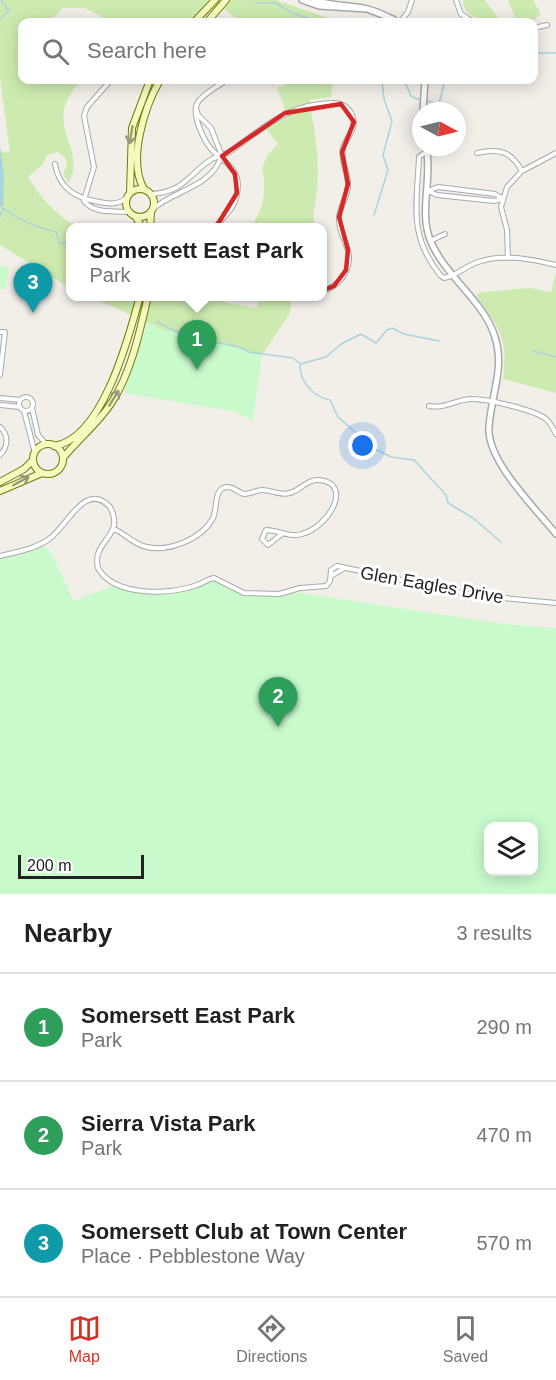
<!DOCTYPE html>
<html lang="en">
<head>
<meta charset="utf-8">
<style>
  :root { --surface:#fff; --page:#f6f6f6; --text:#202124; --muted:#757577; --line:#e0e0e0; --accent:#d93025 }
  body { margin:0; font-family:Helvetica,sans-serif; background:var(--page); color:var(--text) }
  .controls { position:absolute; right:18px; bottom:18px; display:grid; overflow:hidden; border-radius:12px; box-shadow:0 3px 15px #0003 }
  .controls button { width:54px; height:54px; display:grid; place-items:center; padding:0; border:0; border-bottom:2px solid var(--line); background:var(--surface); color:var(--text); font:30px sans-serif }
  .compass { position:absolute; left:412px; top:102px; width:54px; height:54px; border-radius:50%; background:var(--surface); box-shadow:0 3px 15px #0003; rotate:97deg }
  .scale { position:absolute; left:18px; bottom:15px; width:126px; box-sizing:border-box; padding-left:6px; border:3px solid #222; border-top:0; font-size:16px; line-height:21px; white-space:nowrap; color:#222; -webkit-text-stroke:4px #fff; paint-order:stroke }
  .you { position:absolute; left:363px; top:446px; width:21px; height:21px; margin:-15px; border:4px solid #fff; border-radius:50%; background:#1a73e8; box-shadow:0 0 0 9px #1a73e833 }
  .badge { display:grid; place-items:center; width:39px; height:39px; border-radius:50%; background:var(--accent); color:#fff; font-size:20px; font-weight:700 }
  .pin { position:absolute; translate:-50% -50px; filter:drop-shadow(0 2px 3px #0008) }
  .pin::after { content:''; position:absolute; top:32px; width:21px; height:18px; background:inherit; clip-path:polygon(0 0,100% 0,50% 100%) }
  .popup { position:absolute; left:66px; top:223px; width:261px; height:78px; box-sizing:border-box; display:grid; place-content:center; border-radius:12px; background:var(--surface); filter:drop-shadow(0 2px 4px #0005); font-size:20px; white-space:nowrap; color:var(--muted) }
  .popup b { font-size:22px; color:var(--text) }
  .popup::after { content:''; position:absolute; left:50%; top:100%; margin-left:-12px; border:12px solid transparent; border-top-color:var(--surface) }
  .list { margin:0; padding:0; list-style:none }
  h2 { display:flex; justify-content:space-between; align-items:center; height:78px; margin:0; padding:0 24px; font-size:26px }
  h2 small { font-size:20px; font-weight:400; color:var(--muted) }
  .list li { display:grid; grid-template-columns:39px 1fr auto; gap:18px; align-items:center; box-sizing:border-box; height:108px; padding:0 24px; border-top:2px solid var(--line) }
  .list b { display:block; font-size:22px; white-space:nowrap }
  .list p { margin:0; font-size:20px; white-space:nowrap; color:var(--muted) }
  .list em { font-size:20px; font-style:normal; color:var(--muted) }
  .icon { flex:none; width:33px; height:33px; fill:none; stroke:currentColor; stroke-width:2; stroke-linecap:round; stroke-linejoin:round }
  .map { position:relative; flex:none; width:556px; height:894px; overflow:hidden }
  .search { position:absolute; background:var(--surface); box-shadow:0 3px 15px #0003; left:18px; right:18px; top:18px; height:66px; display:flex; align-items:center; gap:15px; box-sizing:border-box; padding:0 21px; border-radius:12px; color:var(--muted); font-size:22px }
  .sheet { height:402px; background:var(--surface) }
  nav { display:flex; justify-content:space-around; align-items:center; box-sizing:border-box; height:84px; border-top:2px solid var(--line); background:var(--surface); font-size:16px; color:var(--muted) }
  nav a { display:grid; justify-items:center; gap:3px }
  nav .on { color:var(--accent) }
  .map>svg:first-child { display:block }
  .grass { fill:#cdebb0 }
  .park { fill:#c8facc; fill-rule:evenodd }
  .water { fill:#aad3df }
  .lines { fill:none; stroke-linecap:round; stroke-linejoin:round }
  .stream { stroke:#aad3df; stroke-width:1.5 }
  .minor-casing { stroke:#a9a9a9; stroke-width:6 }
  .tertiary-casing { stroke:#a9a9a9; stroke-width:8 }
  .secondary-casing { stroke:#707d05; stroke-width:8 }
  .minor { stroke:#fff; stroke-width:4 }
  .tertiary { stroke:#fff; stroke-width:5 }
  .secondary { stroke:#f7fabf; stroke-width:6 }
  .oneway { stroke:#979978 }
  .marked { fill:none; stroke:#d62828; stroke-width:4.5; stroke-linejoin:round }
  .labels { text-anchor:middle; stroke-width:6; stroke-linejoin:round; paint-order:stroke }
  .street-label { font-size:18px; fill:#222; stroke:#fff }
</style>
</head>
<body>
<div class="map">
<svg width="556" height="894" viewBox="0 0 556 894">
  <rect width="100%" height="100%" fill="#f2efe9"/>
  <path class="grass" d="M0,0H209L188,22H103L101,16L85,8H63L49,22H22V80H82C38,125 88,144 69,183L63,175L67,164L66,159L58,152L47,155L43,164L28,177C39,196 58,217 78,227L71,228V291L67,286L0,245V151L10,153L0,78Z
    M215,0H276L340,22H239Z
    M463,0H485L501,22C486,23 463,18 463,0Z
    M508,0H533L541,14L531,22H517Z
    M290,80H333L331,97L309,100C315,129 320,161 317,190C316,203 312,214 314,227L250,228C264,209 267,190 262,168L268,154L278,144L266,129L288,117L277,88L289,83Z
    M556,272V393L503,379C508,337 500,329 476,296L481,292L530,288L551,292Z
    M92,297H215L226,303L257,308L259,297H291L290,313L262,355L228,346L210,337L165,331Z"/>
  <path class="park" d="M0,266L9,267L6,289H0Z
    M148,322L165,331L210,337L228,346L262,355L253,420L232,411L124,393Z
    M45,546L52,554L73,601L115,585L141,594L195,587L216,580C223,583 229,589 236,592C253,599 277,596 293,592L512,625L556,628V894H0V558ZM488,826H534V872H488Z"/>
  <path class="water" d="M0,146L4,175L3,208L0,206Z"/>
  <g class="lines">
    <path class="stream" d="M255,3H276L292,13L320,22
      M0,19L9,11L1,0
      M534,53H556
      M404,80L411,96L420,100
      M427,101L439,104L445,80
      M374,215L388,170L383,155L392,121L384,99L382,80
      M0,217L3,208C17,219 37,228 56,232L59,243H71
      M157,322L181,334L202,335L214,342L240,347L249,352L293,358L300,364L326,357L341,344L361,334L376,343L387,330L392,328L404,334L439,341
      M533,351L556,357
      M300,364C299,382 314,397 330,400L338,417L373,448L391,457L414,460L446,495L448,503L473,518L501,542"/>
    <defs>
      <path id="minor" d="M456,0L461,14L473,22
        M400,22L408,12L412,0
        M534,28L547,25
        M196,108L198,115L211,128L222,156
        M427,151L419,157C417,204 408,235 440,275L444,278C457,276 465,266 478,262C503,253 531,259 556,265
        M477,153C499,148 511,151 522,171
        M55,164C59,189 76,198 99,202C108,204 119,205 126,198
        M428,191L438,187L495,194L502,198
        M428,191L437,195L494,201L502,199
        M151,194C185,192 188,174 212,159C218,156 224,155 229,152C264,128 288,103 334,103C343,103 352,109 353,119C356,130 346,138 343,148C340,161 348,171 348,184C349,196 339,206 339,218C338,236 353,248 348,266C344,279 335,287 323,291
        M84,200L94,167L84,116L87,107L111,80
        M84,201C96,215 112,210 128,212
        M153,209C170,192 212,187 221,157
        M215,228C222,217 233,211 236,198C243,174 230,165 214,152C205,144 190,113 198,102C204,93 218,86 227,80
        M430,241L445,234
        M508,258L507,230L501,207L507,187L522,171L556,153
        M0,332H5L0,375
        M19 404a7 7 0 1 1 14 0a7 7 0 1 1-14 0Z
        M0,398L20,400
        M0,405L20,407
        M429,406C445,409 455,400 470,399C484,398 535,410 546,419C551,423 553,429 556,434
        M32,408L38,435L47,445
        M24,411L35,453
        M0,427C9,435 8,447 0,455
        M114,529C126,534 134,545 147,547C169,552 202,539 213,518C217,510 214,493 223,488C231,484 237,492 244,494C251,494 256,490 262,490C272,490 279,496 290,493C301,490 307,479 319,480C354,483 329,527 302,534C289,538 279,530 266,530L262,539L268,545L282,534
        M0,556C17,552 35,549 49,539C67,527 85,480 110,507C126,537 91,540 98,568C114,597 170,595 197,585C204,583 207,579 214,578L244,593L279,594L300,588L326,586L330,581L331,570L337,566L472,595L556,603
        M331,576L343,569"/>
      <path id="tertiary" d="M302,0L319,6L367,9L393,19
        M314,0C351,11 360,0 397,22
        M423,111L425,80
        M426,147C433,178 418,213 431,242C446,277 484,301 495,337C505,369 491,395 489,427C486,460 536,509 556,534"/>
      <path id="secondary" d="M194,22L215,0
        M207,22L226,0
        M126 203a14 14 0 1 1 28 0a14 14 0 1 1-28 0Z
        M144,189C127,160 145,106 160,80
        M130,193L132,128L150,80
        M136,217L142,228
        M150,228L151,212
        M33 459a15 15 0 1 1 30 0a15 15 0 1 1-30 0Z
        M54,446C103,439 129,336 140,296
        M63,458C78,439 98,424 112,402C131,373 140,331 148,296
        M0,482L24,469L33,460
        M0,491L42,473"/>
    </defs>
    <use href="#minor" class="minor-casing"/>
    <use href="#tertiary" class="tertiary-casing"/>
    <use href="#secondary" class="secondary-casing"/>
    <use href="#minor" class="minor"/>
    <use href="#tertiary" class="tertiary"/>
    <use href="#secondary" class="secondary"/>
  </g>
  <defs><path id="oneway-shaft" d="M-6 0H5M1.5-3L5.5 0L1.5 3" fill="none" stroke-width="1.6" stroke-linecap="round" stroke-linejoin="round" transform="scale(1.5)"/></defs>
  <g class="oneway">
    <use href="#oneway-shaft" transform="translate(131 135) rotate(99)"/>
    <use href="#oneway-shaft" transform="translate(114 398) rotate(-59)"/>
    <use href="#oneway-shaft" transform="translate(21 481) rotate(-28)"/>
  </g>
  <path class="marked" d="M341,104L354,122L342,152L348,184L339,217L348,250L346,270L334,286L319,292L273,280L233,277L213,257V232L237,193L235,174L222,156L285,113Z"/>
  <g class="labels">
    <g class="street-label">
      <text transform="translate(432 585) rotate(10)" y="6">Glen Eagles Drive</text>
    </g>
  </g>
</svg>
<div class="controls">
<button><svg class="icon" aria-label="layers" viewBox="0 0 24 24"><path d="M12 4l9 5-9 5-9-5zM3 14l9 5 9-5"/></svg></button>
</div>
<svg class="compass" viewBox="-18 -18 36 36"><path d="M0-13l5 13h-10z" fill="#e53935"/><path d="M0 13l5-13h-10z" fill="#757577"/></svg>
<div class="scale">200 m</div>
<div class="you"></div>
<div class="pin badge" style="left:197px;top:370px;background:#2e9e5b">1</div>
<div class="popup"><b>Somersett East Park</b>Park</div>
<div class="pin badge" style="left:278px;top:727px;background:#2e9e5b">2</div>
<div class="pin badge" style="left:33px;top:313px;background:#0f9aa8">3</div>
<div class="search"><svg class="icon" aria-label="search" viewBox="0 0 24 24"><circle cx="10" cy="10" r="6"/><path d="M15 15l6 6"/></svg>Search here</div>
</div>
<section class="sheet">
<h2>Nearby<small>3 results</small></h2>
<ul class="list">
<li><span class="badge" style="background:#2e9e5b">1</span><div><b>Somersett East Park</b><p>Park</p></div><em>290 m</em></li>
<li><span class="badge" style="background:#2e9e5b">2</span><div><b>Sierra Vista Park</b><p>Park</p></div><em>470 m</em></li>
<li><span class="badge" style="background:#0f9aa8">3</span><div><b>Somersett Club at Town Center</b><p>Place · Pebblestone Way</p></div><em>570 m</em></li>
</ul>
</section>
<nav>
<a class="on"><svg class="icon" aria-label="map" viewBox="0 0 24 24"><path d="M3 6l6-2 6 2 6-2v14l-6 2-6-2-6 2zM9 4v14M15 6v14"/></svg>Map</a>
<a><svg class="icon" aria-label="directions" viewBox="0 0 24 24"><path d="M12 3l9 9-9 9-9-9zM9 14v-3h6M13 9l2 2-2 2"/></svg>Directions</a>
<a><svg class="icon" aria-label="saved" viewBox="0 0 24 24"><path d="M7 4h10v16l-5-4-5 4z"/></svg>Saved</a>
</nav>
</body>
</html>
